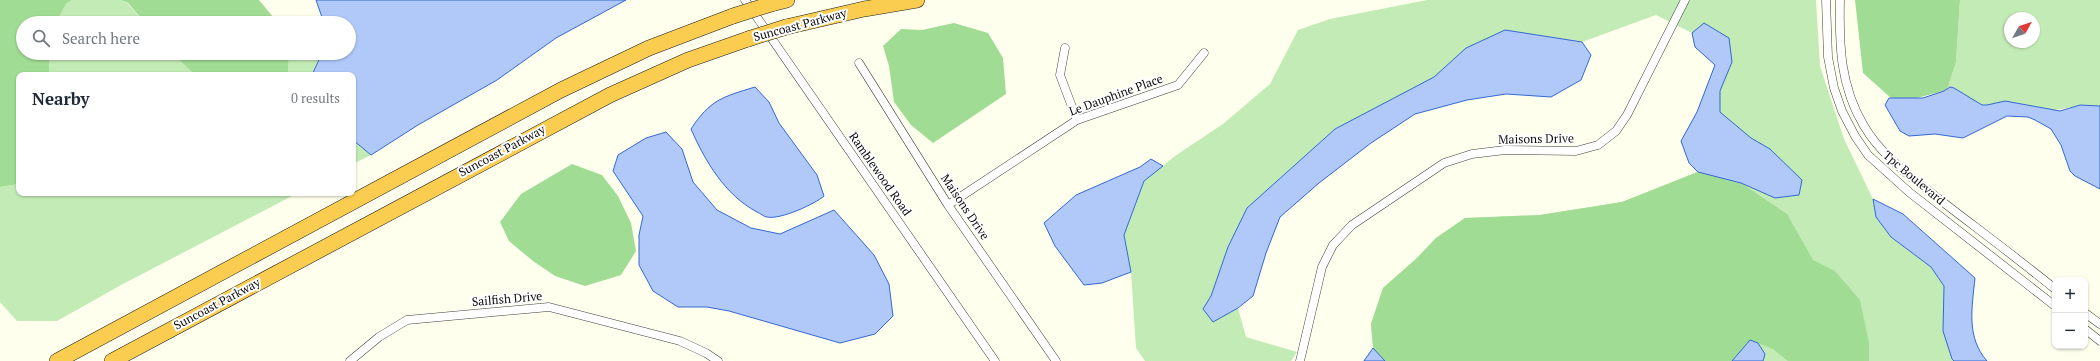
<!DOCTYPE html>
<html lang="en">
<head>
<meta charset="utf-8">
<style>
  :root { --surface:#fff; --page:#f6f6f7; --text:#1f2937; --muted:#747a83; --line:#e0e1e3 }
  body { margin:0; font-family:"PT Serif",serif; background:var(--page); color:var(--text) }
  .controls { position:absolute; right:12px; bottom:12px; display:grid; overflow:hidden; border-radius:8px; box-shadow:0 1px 3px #0004 }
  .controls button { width:36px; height:36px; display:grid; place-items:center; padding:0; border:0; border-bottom:1px solid var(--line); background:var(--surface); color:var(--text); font:20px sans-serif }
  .compass { position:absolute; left:2004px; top:12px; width:36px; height:36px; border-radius:50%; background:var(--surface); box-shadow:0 1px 3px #0004; rotate:50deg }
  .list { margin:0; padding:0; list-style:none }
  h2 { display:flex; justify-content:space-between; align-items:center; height:52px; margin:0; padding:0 16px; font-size:17px }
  h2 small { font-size:13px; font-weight:400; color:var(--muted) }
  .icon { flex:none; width:22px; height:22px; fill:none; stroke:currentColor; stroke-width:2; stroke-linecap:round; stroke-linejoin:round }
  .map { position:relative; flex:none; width:2100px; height:361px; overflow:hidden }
  .search { position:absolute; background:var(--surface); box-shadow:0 1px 3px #0004; left:16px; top:16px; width:340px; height:44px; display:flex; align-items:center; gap:10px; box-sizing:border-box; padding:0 14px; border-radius:22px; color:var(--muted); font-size:15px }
  .panel { position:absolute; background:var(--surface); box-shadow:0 1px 3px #0004; left:16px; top:72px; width:340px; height:124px; border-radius:8px }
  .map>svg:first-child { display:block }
  .green { fill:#c3ebb5; fill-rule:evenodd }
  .forest { fill:#a1dc94 }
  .water { fill:#b0c9f9; stroke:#3468d3 }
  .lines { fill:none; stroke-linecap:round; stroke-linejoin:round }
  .minor-casing { stroke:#404040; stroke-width:9 }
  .motorway-casing { stroke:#1e1e1e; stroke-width:16 }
  .minor { stroke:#fff; stroke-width:8 }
  .motorway { stroke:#facc50; stroke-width:15 }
  .motorway-bridge-casing { stroke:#1e1e1e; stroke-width:16; stroke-linecap:butt }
  .motorway-bridge { stroke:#facc50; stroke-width:15 }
  .labels { text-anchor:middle; stroke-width:4; stroke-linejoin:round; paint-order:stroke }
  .street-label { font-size:12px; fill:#0d0d0d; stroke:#fff }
</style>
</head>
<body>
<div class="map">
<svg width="2100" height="361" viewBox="0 0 2100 361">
  <rect width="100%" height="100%" fill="#feffed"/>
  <path class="green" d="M72,0H121L127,3L145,23H56L66,4Z
    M1427,0H1816L1820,66L1844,139L1873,199L1876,217L1891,237L1931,267L1944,286L1943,331L1954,361H1363L1373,348L1371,324L1383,288L1417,258L1436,238L1465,218L1540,215L1622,202L1697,172L1689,163L1681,141L1697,112L1715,65L1695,47L1692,33L1656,15L1582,42L1505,30L1466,48L1434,77L1335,129L1247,208L1228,247L1211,296L1203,309L1213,322L1238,308L1246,337L1297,352L1291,361H1145L1136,348L1131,272L1124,235L1144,181L1175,156L1223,124L1270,84L1298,30L1330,19Z
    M1960,0H2100V113L2084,105L2055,110L2018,105L1981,106L1947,90L1956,62ZM2010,18H2034V42H2010Z
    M50,53H172L195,75H49Z
    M289,53H295L300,57L321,54L312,75H288Z
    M353,140L371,155L353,164Z
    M19,184V193H298L121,285L57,321H17L0,302V187Z"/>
  <path class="forest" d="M0,0H72L66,4L56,23H23V53H50L49,75H19V184L0,187Z
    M121,0H259L278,23H145L128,3Z
    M1855,0H1960L1956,62L1947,90L1917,98H1891L1863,73Z
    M954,23L988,33L1003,58L1006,94L933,143L911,125L894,102L889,66L883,46L901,29L922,30Z
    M172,53H289L288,75H195Z
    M572,164L602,175L618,196L631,223L636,251L621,275L585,286L555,276L533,261L509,241L500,222L521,194Z
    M1698,172L1741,183L1787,214L1813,260L1835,271L1860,300L1869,343V361H1788L1773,349L1750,340L1732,361H1385L1373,348L1371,324L1383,288L1417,258L1436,238L1465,218L1540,215L1622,202Z"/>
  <path class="water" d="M316,0H626L556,38L497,80L418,125L371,155L353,140V75H312L322,53H349V23H324Z
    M1704,23L1729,38L1732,62L1720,91V112L1751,138L1770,149L1802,180L1799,195L1775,198L1741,183L1698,172L1689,163L1681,141L1697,112L1715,65L1695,47L1692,33Z
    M1505,30L1582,42L1591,55L1581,80L1551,97L1506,94L1467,100L1415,114L1371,143L1319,183L1280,217L1266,253L1253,296L1238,308L1213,322L1203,309L1211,296L1228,247L1247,208L1335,129L1434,77L1466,48Z
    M755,87L769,102L779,123L817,175L824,196C815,204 780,220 767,217C764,217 760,213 757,212C725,195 705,161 691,129C710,100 722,97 755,87Z
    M1950,87L1954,88L1982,105H1987L2005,101L2060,111L2080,105L2100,106V189L2075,176L2070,171L2061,145L2051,129L2035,120L2028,117L2007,116L1963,138L1935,134L1909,136L1900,131L1885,105L1889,98H1923L1944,91Z
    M666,132L682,149L693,182L717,210L751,228L780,234L834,210L874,255L889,284L893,316L875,334L840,343L729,311L707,307H678L653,291L639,265V235L643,216L613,171L618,155L646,138Z
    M1151,159L1163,166L1144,181L1124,235L1131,272L1102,283L1084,285L1055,246L1044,223L1076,195L1140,167Z
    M1873,199L1903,214L1975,278C1972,308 1966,337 1987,361H1954L1952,359L1943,331L1944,286L1931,267L1891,237L1876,217Z
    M1750,340L1758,343L1765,354L1763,361H1732Z
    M1373,348L1385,361H1364Z"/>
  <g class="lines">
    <defs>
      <path id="minor" d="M745,0L995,361
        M1826,0L1828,57L1834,88L1842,111L1855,136L1868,155L1909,192L2055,306
        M1840,0C1839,45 1840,86 1864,126C1881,155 1909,175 1935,196C1975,227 2016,257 2055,289
        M1065,48L1060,75L1077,120
        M859,63L948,205L1056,361
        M948,205L1077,120L1178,85L1204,53
        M2085,313L2100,324
        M2085,329L2100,341
        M350,361L379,337L407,320L549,307L680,341L706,353L718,361
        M1300,361L1322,267L1333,245L1352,225L1444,163L1472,154L1505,150L1576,151L1598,145L1616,131L1627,115L1685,0"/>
      <path id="motorway" d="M771,4L787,0
        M786,27L864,9L917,0
        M57,361L561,90L649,48L733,16
        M112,361L610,95L688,60L748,39"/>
    </defs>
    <use href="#minor" class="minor-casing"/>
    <use href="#motorway" class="motorway-casing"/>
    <use href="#minor" class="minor"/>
    <use href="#motorway" class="motorway"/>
    <defs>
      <path id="motorway-bridge" d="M733,16L771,4
        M748,39L786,27"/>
    </defs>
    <use href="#motorway-bridge" class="motorway-bridge-casing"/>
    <use href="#motorway-bridge" class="motorway-bridge"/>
  </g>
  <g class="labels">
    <g class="street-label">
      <text transform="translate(800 25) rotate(-15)" y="4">Suncoast Parkway</text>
      <text transform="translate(1116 95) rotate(-20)" y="4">Le Dauphine Place</text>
      <text transform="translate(1536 139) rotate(-1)" y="4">Maisons Drive</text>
      <text transform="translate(502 151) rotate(-28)" y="4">Suncoast Parkway</text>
      <text transform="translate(880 174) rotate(55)" y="4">Ramblewood Road</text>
      <text transform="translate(1914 178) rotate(40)" y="4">Tpc Boulevard</text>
      <text transform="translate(965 207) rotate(56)" y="4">Maisons Drive</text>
      <text transform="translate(507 299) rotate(-5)" y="4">Sailfish Drive</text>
      <text transform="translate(217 304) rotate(-28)" y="4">Suncoast Parkway</text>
    </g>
  </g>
</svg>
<div class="controls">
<button>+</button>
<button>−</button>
</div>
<svg class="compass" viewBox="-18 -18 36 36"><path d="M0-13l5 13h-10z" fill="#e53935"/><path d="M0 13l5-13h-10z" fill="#747a83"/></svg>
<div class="search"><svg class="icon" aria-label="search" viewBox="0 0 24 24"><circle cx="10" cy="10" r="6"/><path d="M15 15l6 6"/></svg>Search here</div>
<section class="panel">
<h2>Nearby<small>0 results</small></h2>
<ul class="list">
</ul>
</section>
</div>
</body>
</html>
